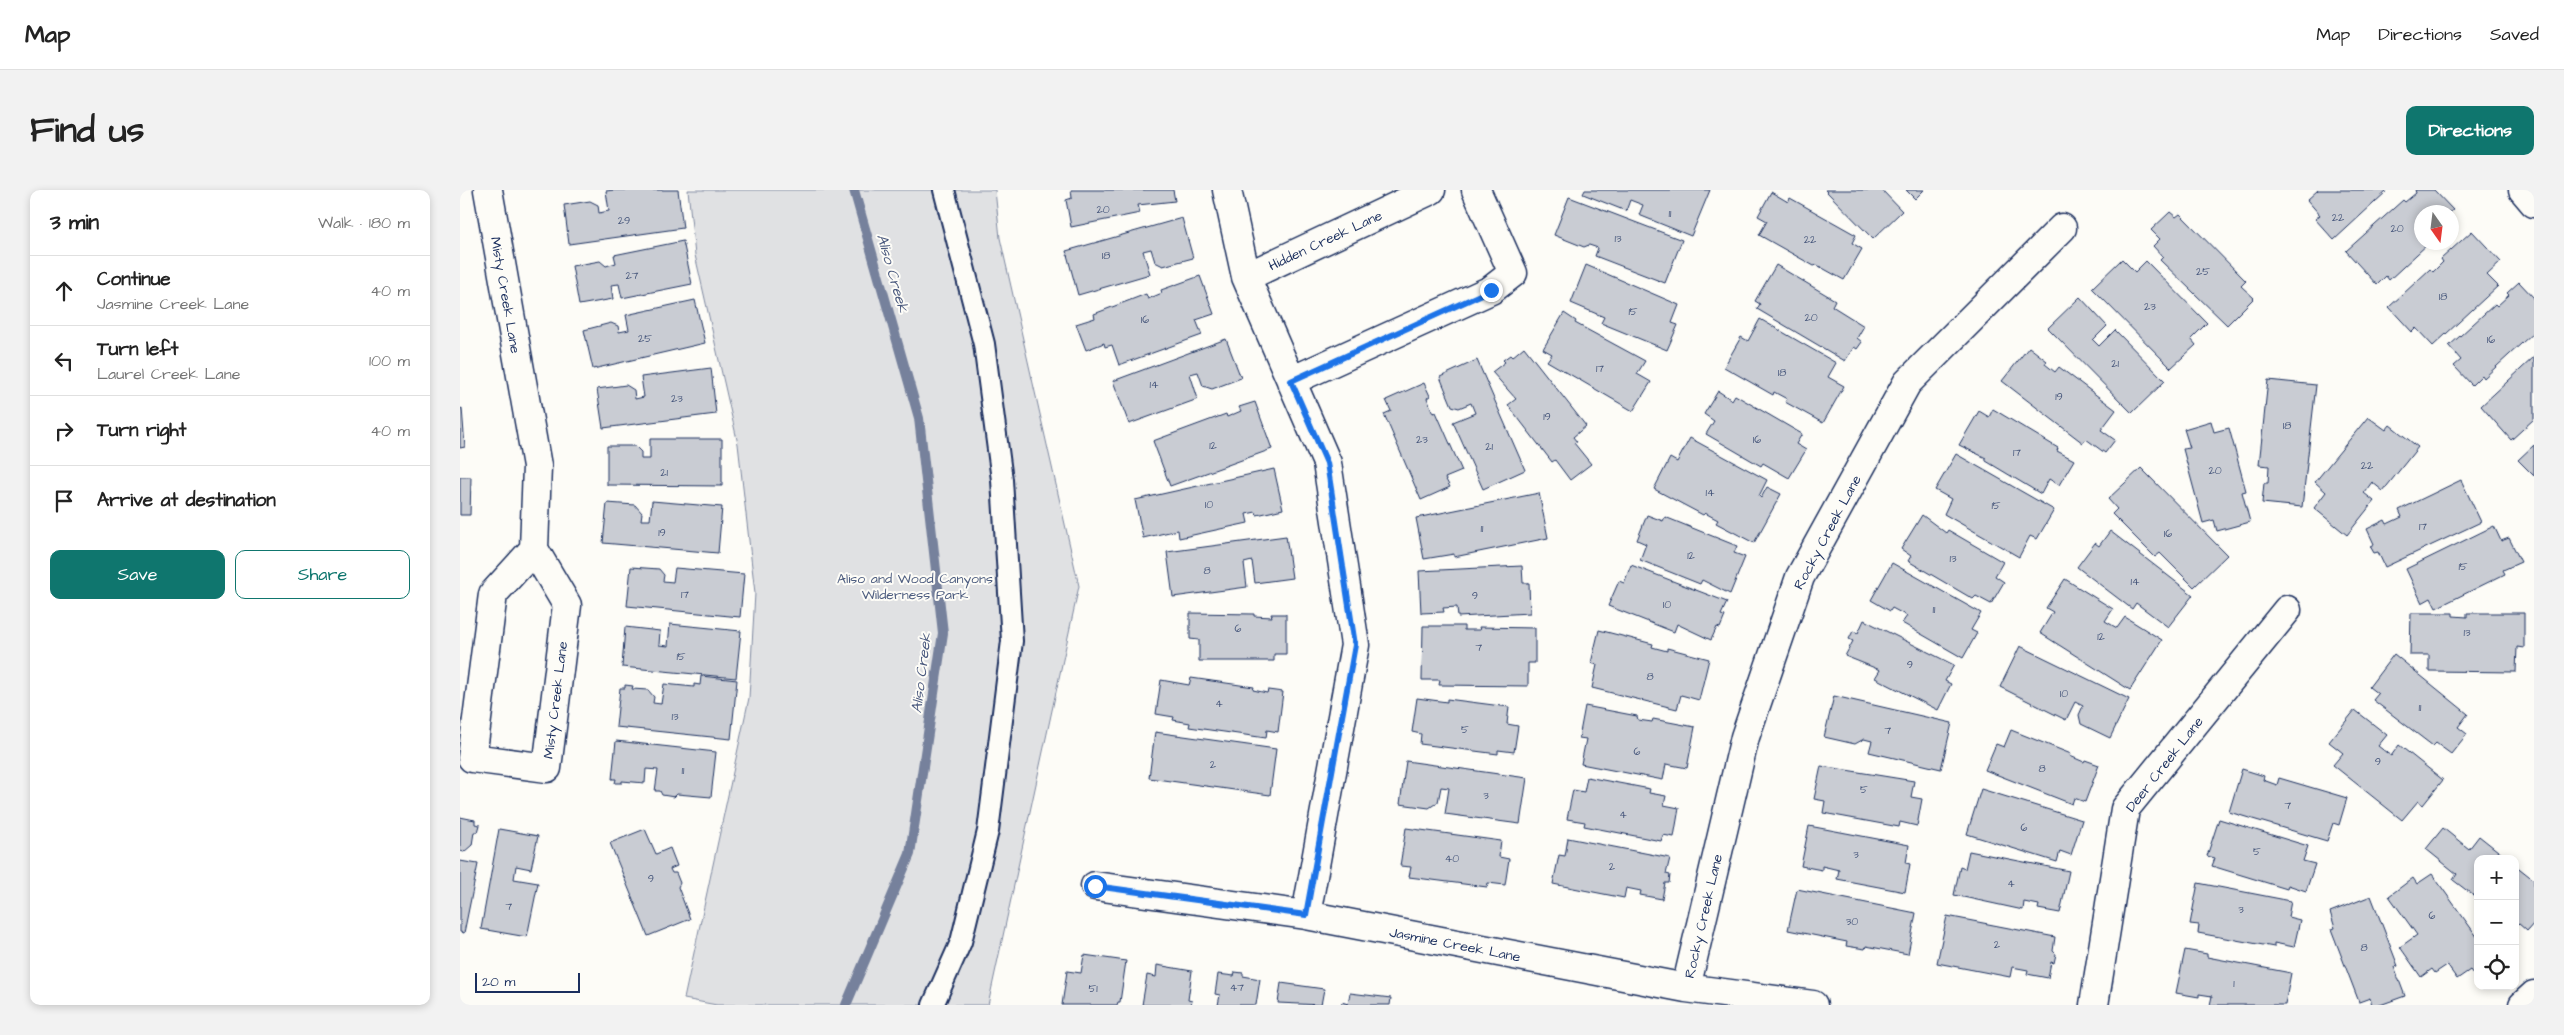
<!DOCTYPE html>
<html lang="en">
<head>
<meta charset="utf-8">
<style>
  :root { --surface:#fff; --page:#f2f2f2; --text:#222; --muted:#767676; --line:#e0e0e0; --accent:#0f766e }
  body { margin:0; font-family:"Architects Daughter",sans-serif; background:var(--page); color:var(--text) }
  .controls { position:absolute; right:15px; bottom:15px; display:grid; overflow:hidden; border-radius:10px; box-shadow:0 2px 8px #0003 }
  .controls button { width:45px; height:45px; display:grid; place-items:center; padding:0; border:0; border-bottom:1px solid var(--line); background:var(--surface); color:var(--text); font:25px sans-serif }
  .compass { position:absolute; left:1954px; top:15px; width:45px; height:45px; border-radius:50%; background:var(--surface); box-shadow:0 2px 8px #0003; rotate:166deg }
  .scale { position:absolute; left:15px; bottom:12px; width:105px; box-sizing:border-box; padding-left:5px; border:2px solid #1b2f5e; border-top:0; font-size:14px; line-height:18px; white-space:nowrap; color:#1b2f5e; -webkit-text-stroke:4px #fdfcf7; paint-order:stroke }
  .stop { position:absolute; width:15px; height:15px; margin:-11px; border:4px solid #1a73e8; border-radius:50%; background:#fff }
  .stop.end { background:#1a73e8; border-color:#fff; box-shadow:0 1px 5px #0008 }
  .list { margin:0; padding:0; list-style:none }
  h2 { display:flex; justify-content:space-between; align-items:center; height:65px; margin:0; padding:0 20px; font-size:21px }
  h2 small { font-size:16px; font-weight:400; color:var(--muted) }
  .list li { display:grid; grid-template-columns:32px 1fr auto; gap:15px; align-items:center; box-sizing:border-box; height:70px; padding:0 20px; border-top:1px solid var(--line) }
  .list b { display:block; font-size:19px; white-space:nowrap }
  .list p { margin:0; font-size:16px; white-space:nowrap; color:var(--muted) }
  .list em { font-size:16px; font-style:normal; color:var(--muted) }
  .actions { display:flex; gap:10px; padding:15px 20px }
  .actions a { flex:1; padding:11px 0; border:1px solid var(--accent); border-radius:10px; text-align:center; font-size:18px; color:var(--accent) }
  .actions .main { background:var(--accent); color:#fff }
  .icon { flex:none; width:28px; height:28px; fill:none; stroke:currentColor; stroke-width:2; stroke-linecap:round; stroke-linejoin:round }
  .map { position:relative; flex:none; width:2074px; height:815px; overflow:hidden; border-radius:10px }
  header { display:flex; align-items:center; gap:30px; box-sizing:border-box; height:70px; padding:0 25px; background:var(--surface); border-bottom:1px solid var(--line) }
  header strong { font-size:24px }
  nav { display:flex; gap:28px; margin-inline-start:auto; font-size:18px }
  .intro { display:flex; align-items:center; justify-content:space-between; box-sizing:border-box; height:120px; padding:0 30px }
  h1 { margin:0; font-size:35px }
  .button { padding:12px 22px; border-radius:10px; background:var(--accent); color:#fff; font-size:18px; font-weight:700 }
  main { display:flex; gap:30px; padding:0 30px }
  aside { flex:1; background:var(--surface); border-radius:10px; box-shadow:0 2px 8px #0003 }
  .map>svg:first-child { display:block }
  .green { fill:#e0e1e3; stroke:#7e88a0 }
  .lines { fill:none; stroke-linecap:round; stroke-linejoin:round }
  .stream { stroke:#76819c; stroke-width:10 }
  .building { fill:#c9ccd3; stroke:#1b2f5e }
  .service-casing { stroke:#1b2f5e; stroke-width:24 }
  .minor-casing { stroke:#1b2f5e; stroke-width:31 }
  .service { stroke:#fdfcf7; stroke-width:20 }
  .minor { stroke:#fdfcf7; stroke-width:28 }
  .route { stroke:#1a73e8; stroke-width:6 }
  .labels { text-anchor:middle; stroke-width:4; stroke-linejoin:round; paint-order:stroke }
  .number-label { font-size:11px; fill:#46567b }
  .street-label { font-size:14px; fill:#1b2f5e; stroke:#fdfcf7 }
  .park-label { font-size:14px; fill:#4c5c7f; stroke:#fdfcf7 }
  .water-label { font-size:15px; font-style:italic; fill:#49587d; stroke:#fdfcf7 }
</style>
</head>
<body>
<header>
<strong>Map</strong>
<nav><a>Map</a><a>Directions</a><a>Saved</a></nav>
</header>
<div class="intro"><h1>Find us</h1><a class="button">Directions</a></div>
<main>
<aside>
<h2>3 min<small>Walk · 180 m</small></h2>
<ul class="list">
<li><svg class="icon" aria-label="ahead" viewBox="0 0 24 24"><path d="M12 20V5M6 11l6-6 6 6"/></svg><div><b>Continue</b><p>Jasmine Creek Lane</p></div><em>40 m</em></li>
<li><svg class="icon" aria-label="left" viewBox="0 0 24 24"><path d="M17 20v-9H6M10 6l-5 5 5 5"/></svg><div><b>Turn left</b><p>Laurel Creek Lane</p></div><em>100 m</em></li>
<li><svg class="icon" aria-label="right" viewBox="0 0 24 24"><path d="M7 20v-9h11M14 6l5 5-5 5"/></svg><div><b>Turn right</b></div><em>40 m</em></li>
<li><svg class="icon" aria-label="arrive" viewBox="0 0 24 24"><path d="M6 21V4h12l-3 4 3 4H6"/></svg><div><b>Arrive at destination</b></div></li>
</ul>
<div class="actions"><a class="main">Save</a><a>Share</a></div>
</aside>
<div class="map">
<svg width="2074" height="815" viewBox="0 0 2074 815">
  <rect width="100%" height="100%" fill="#fdfcf7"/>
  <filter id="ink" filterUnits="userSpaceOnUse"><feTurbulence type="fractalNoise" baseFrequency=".02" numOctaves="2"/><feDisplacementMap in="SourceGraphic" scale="10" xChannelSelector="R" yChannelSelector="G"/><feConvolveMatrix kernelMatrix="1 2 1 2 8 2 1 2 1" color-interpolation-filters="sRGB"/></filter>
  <g filter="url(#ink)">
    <path class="green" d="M228,0H535L540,48L619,396L528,815H257L224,809L289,508L295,403L278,254L235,65Z"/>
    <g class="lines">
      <path class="stream" d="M386,815L450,664L483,443L459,228L394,0"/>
    </g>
    <path class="building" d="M154,0H218L223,38L109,54L104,15L130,11L138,15L139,23L149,21L146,1Z
      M611,0H713L715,11L678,15L680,23L611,37L606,10L612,8Z
      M1125,0H1250L1231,46L1179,25L1183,15L1170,10L1166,21L1123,4Z
      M1365,0H1422L1442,21L1413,49Z
      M1446,0H1464L1455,9Z
      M1858,0H1925L1927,1L1874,50L1855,29L1860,25L1847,10Z
      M1955,0H1974L1993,20L1990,22H1961V52H1970L1929,90L1926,86L1917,95L1886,61L1943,10L1945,12L1956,3Z
      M1311,2L1328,12L1330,8L1396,45L1392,53L1402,59L1384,90L1357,75L1354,76L1299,45L1307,31L1298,26Z
      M1109,7L1222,50L1205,93L1135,66L1138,58L1129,55L1124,57L1094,45Z
      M1710,22L1716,27L1720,24L1786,91L1781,96L1794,108L1767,135L1700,70L1703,67L1693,56L1700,49L1691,40Z
      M722,28L733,68L703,76L695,72L691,59L683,61L690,84L618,105L606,61Z
      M2012,41L2041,72L2027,85L2038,96L1973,156L1956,138L1952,142L1929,117L1970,79L1973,82L1983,72L1981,69Z
      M223,51L232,94L162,108L159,94L151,95L153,109L119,115L112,76L140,71L146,76L156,73L154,65Z
      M1662,69L1675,82L1686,71L1747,133L1731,149L1736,155L1711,178L1632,98Z
      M1126,75L1219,115L1212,133L1218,135L1207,160L1141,133L1144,127L1111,113Z
      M1316,75L1375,110L1372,116L1404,136L1397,148L1402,152L1397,159L1394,157L1385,171L1297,119L1300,114L1295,111Z
      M740,86L754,124L736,130L742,145L659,175L652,155L645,157L644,153L626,160L616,134L635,128L634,124L686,104L688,109L702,103L701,100Z
      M2059,92L2074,108V142L2024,188L2022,185L2012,195L1994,176L2001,170L1989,156L2035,114L2037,116L2049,105L2047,103Z
      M1620,107L1647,136L1633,150L1639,156L1655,140L1705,191L1672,223L1588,138Z
      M235,110L245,153L133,179L124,140L151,133L158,136L159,142L169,140L166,125Z
      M1104,123L1116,131L1115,133L1185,171L1177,184L1191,192L1173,221L1087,171L1092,164L1083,159Z
      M1300,129L1376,173L1368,187L1384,196L1363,233L1325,212L1327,209L1314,202L1313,205L1264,177L1281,147L1288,151Z
      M766,149L781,188L752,199L743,196L738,182L730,184L738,209L669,234L653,191Z
      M1064,157L1126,236L1113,247L1117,252L1114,253L1131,274L1110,290L1095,270L1092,272L1048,215L1056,209L1032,182L1045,172L1043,170L1050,165L1052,167Z
      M1569,157L1587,171L1585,174L1595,182L1599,177L1656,220L1641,240L1655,250L1645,263L1626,249L1623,253L1542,191Z
      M2074,167V229L2051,250L2021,216Z
      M1017,170L1065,280L1023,299L993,232L1015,223L1011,213L999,218L992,216L980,187Z
      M251,178L256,224L143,238L137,199L166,195L174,200L175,209L184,207L181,187Z
      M1808,190L1856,195L1842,317L1802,313L1804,293H1808L1809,276L1799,275Z
      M964,193L970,206L967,208L973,223L976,222L1002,281L985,288L990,297L961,310L924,224L931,221L926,210Z
      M1258,201L1272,210L1275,205L1342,244L1336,254L1346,260L1329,288L1303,273L1301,276L1246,244L1254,231L1244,224Z
      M795,212L812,259L710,296L693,251L766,224L767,227L781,221L779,217Z
      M2,218L5,257L0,258V219Z
      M1533,219L1598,258L1597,261L1614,270L1599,295L1589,289L1581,304L1526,271V268L1499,255L1519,221L1529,227Z
      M1908,227L1926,240L1930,235L1958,257L1923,301L1912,292L1904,303L1914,311L1887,345L1854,318L1866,302L1855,292Z
      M1751,231L1754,242L1769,238L1786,301L1782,302L1790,332L1757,341L1754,330L1743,333L1723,259L1730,258L1724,239Z
      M1230,248L1307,290L1299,306L1301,308L1307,297L1321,304L1294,353L1256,333L1258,330L1245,323L1243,325L1194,299L1210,268L1217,272Z
      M190,249H262V296L147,295V256H175L181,262V269H190Z
      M2074,255V286L2058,270Z
      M1496,264L1594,320L1577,349L1570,346L1559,367L1484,324L1491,309L1475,300Z
      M1681,278L1767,365L1734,397L1700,363L1695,367L1652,324L1657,319L1648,309Z
      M814,279L823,319L797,325L796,322L786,324L788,333L719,348L718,340L683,348L675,310Z
      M0,287H11L10,325H0Z
      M2001,290L2021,332L1925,377L1918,362L1914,363L1910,356L1914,354L1907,339L1925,330L1927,334L1942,327L1939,320Z
      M1079,303L1088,348L994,367V364L964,369L956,328Z
      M192,311L262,317L258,363L143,353L147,313L175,315L182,323L181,330H190Z
      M1187,325L1203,331L1205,327L1277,356L1274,363L1285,367L1270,404L1242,390L1240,394L1180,370L1186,354L1177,350Z
      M1462,325L1486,343L1488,340L1543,372L1535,386L1544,392L1531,414L1516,406L1513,409L1448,371L1451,366L1441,359Z
      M2034,336L2041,351L2049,348L2061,372L2043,380L2045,384L1976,418L1971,408L1962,413L1946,379Z
      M1650,341L1733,405L1708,437L1676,413L1672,419L1617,377L1635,353L1639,356Z
      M826,346L832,388L795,393L792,371L784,373L787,397L713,407L707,362Z
      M1432,373L1521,423L1511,440L1517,443L1503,468L1442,433L1447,426L1432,418L1430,421L1411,410Z
      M1171,375L1267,412L1261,425L1265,426L1260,438L1257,437L1251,450L1217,434L1214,442L1148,416L1159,391L1164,393Z
      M1062,376L1063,393H1069L1070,423L998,427L997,417L983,418L984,422L961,423L959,381Z
      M171,377L199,379L204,385L203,391L213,392L215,378L284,384L280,427L167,416Z
      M1605,389L1653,419L1645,431L1657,438L1665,427L1702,450L1670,500L1580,443L1593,422L1586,418Z
      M730,423L794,424V426L812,427L811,424H826V464H814V471H739V450L730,449Z
      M1951,423H1993V426L2007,427V423H2064V458L2057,457L2056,482L1969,481V465H1950Z
      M1404,430L1494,475L1485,491L1491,494L1478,520L1415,488L1420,480L1385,466L1393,451L1389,449L1393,441L1398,443Z
      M210,434L281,441L276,488L162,477L165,437L200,441L199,455L208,456Z
      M963,436H1004V440H1020L1019,437L1075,438V473H1068V496L979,495L980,490H962Z
      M1139,440L1193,454L1192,457L1207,461V458L1249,469L1239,510L1221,505L1217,519L1132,498L1137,475L1131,473Z
      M1560,456L1669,509L1650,548L1621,534L1619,525L1623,516L1615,512L1606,530L1540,497Z
      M1934,464L2008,524L1998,537L2007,544L1991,564L1976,553L1973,556L1913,510L1918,504L1909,497Z
      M241,486L277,490L271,549L156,537L160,498H165V495L173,496L172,499L188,500L194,507L193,513L201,514L204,494L234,497V494L240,495Z
      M731,488L794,497L793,500L807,503L808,500L823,502L818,542L807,540L806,548L729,537L730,533L713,530L714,527L696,524L701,490L729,495Z
      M1374,506L1492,533L1481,579L1409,562L1412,551L1404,549L1395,554L1364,547Z
      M957,508L987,512V509L1049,517L1047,534L1058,536L1054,562L1038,560V564L960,554L961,544L952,542Z
      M1125,516L1177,526L1178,530L1192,532L1193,529L1235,537L1227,578L1206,574L1203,590L1121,574L1126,549L1119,548Z
      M1895,520L1927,545L1918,556L1931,566L1939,555L1983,590L1963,615L1958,611L1942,630L1873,575L1883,563L1869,552Z
      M1551,540L1611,564L1610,566L1624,572L1625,570L1639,575L1625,612L1614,608L1612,614L1525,580L1536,554L1544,557Z
      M695,542L816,559L810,605L689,588Z
      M156,551L256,562L251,607L217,604L214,607L202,605L200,601H195L198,580L186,579L185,593L162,591V593H155L156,589H152Z
      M946,571L1067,588L1060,634L985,624L989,598L981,597L978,612L969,618L940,614Z
      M1361,576L1454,591L1451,607L1462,609L1457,636L1440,632L1439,637L1363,623L1365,611L1354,609Z
      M1782,579L1804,586L1803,590L1817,595L1819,588L1887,608L1879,635L1873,633L1867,651L1769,622Z
      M1127,587L1190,599L1189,603L1206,606L1204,615L1219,618L1214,647L1203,645L1201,651L1124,636L1125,632L1107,629L1113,600L1124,602Z
      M1521,599L1622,630L1611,665L1600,661L1597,672L1507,644Z
      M0,627L15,630V634L20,635L18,642H14L12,655L4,662L0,661Z
      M1759,629L1848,656L1843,671L1855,674L1846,701L1828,695L1827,699L1752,676L1755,668L1747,666Z
      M1349,636L1449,655L1446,673L1450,674L1445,702L1377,689L1379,680L1362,676V680L1341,676Z
      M946,638L1041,651L1039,667L1049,669L1045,695L1028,693L1027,697L949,687L951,677L940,676Z
      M1983,638L2009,659L2019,646L2048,669H2018V709L1993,690L1997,684L1966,659Z
      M39,639L78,646L71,679L56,676L54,689L78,693L67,747L21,739Z
      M185,639L196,664L210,658L217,676L210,679L212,683H216L220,693L218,697L230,729L188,746L150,653Z
      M1108,648L1210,668L1206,684L1210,685L1209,693H1205L1202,709L1180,705L1181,701L1166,698L1164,708L1093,694L1099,665L1105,666Z
      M1509,661L1609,681L1600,723L1578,719L1579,715L1564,712L1563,720L1494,705L1500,677L1505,679Z
      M0,671L18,674L4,743L0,742Z
      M2055,675L2074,690V733L2067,741L2058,733L2055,736Z
      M1972,684L2018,748L2016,775L2018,780L2013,784L2010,780L1997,789L1987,775L1975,783L1972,779L1961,787L1940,757L1957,745L1929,706L1953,688L1957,694Z
      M1738,693L1831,711L1828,727L1840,730L1834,757L1814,753V757L1738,743L1739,735L1730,734Z
      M1337,699L1456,723L1448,764L1406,756L1405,759L1386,756L1387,752L1328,740Z
      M1911,706L1938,776L1934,777L1945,806L1920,815H1912L1910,808L1899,812L1871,739L1875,738L1870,722Z
      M1487,726L1595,747L1593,761L1596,764L1594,773L1591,772L1588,788L1567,784L1568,780L1552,777L1550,787L1477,773Z
      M1725,760L1747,764V767L1831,783L1825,815H1750L1752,806L1739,804V807L1716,803Z
      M624,765L666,771L660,812H658L657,815H602L607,781L621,783Z
      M697,775L732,781L728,810L732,811L731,815H682L687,785L696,787Z
      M775,782L783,783V786L800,789L796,815H758L760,805L755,804L758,784L774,786Z
      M821,793L864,799L861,815L818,813Z
      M890,803L931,808L930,815H881L882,812L888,814Z"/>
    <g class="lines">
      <defs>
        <path id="service" d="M473,815L501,752L528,641L552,451L542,290L524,154L484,0"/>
        <path id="minor" d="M28,0L77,276L74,359L107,415L87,578L12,568L33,404L74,359
          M767,0L786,87L867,273L895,455L846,725
          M2063,0L2074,13
          M786,87L971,0
          M831,191L1031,100L1053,83L1016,0
          M635,696L846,725L1226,798L1353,815
          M1226,798L1285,547L1340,387L1447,193L1602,38
          M1634,815L1665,619L1827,420
          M2063,815L2074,805"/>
      </defs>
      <use href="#service" class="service-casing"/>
      <use href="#minor" class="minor-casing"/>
      <use href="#service" class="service"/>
      <use href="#minor" class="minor"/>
    </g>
  </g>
  <g class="lines" filter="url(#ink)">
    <path class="route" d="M635,696L846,725L895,455L867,273L831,191L1031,100"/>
  </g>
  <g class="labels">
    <g class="number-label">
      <text x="643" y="23">20</text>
      <text x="1210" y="27">11</text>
      <text x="1878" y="31">22</text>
      <text x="164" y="34">29</text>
      <text x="1937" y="42">20</text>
      <text x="1158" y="52">13</text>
      <text x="1350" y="53">22</text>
      <text x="646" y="69">18</text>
      <text x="1743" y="85">25</text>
      <text x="172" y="89">27</text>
      <text x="1983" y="110">18</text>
      <text x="1690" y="120">23</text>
      <text x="1173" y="125">15</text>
      <text x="1351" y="131">20</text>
      <text x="685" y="133">16</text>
      <text x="185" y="152">25</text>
      <text x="2031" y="153">16</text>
      <text x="1655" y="177">21</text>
      <text x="1140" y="182">17</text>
      <text x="1322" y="186">18</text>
      <text x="694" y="198">14</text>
      <text x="1599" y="210">19</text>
      <text x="217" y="212">23</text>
      <text x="1087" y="230">19</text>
      <text x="1827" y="239">18</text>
      <text x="962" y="253">23</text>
      <text x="1297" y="253">16</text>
      <text x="753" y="259">12</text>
      <text x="1029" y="260">21</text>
      <text x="1557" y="266">17</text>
      <text x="1907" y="279">22</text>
      <text x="1755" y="284">20</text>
      <text x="204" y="286">21</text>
      <text x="1250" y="306">14</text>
      <text x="749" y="318">10</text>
      <text x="1536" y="319">15</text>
      <text x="1963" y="340">17</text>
      <text x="1022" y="342">11</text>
      <text x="202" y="346">19</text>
      <text x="1708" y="347">16</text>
      <text x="1231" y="369">12</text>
      <text x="1493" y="372">13</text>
      <text x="2003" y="380">15</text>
      <text x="747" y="384">8</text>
      <text x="1675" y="395">14</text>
      <text x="225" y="408">17</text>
      <text x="1015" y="409">9</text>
      <text x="1207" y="418">10</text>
      <text x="1474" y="423">11</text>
      <text x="778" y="442">6</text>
      <text x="2007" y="446">13</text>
      <text x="1641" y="450">12</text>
      <text x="1019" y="461">7</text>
      <text x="221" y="470">15</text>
      <text x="1450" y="478">9</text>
      <text x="1190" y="490">8</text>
      <text x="1604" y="507">10</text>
      <text x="759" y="517">4</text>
      <text x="1960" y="521">11</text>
      <text x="215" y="530">13</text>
      <text x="1005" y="543">5</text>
      <text x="1428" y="544">7</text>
      <text x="1177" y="565">6</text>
      <text x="1918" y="575">9</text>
      <text x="753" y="578">2</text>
      <text x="1582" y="582">8</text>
      <text x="223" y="584">11</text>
      <text x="1404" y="603">5</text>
      <text x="1026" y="609">3</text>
      <text x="1828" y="619">7</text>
      <text x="1163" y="628">4</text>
      <text x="1564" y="641">6</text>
      <text x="1797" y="665">5</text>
      <text x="1396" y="668">3</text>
      <text x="992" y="672">40</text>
      <text x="1152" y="680">2</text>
      <text x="191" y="692">9</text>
      <text x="1551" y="697">4</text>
      <text x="49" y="720">7</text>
      <text x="1781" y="723">3</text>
      <text x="1972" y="729">6</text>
      <text x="1392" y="735">30</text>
      <text x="1537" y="758">2</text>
      <text x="1904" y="761">8</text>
      <text x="1774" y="797">1</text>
      <text x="777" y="801">47</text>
      <text x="633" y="802">51</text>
    </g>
    <g class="street-label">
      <text transform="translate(865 50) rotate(-25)" y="5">Hidden Creek Lane</text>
      <text transform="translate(46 105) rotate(80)" y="5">Misty Creek Lane</text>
      <text transform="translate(1367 342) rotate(-62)" y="5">Rocky Creek Lane</text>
      <text transform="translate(95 510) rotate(-83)" y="5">Misty Creek Lane</text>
      <text transform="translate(1704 574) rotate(-52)" y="5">Deer Creek Lane</text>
      <text transform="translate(1243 726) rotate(-77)" y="5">Rocky Creek Lane</text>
      <text transform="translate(995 754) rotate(11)" y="5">Jasmine Creek Lane</text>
    </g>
    <g class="park-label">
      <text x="455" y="393">Aliso and Wood Canyons<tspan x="455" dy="16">Wilderness Park</tspan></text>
    </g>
    <g class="water-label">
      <text transform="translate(433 83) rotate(74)" y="5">Aliso Creek</text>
      <text transform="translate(461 483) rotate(-83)" y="5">Aliso Creek</text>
    </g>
  </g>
</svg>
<div class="controls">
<button>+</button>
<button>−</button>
<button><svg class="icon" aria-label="locate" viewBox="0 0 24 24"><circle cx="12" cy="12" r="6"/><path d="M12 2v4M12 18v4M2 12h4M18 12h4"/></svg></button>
</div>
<svg class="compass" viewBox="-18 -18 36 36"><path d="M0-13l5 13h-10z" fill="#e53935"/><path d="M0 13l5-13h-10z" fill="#767676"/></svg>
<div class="scale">20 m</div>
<div class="stop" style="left:635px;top:696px"></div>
<div class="stop end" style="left:1031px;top:100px"></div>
</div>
</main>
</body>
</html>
